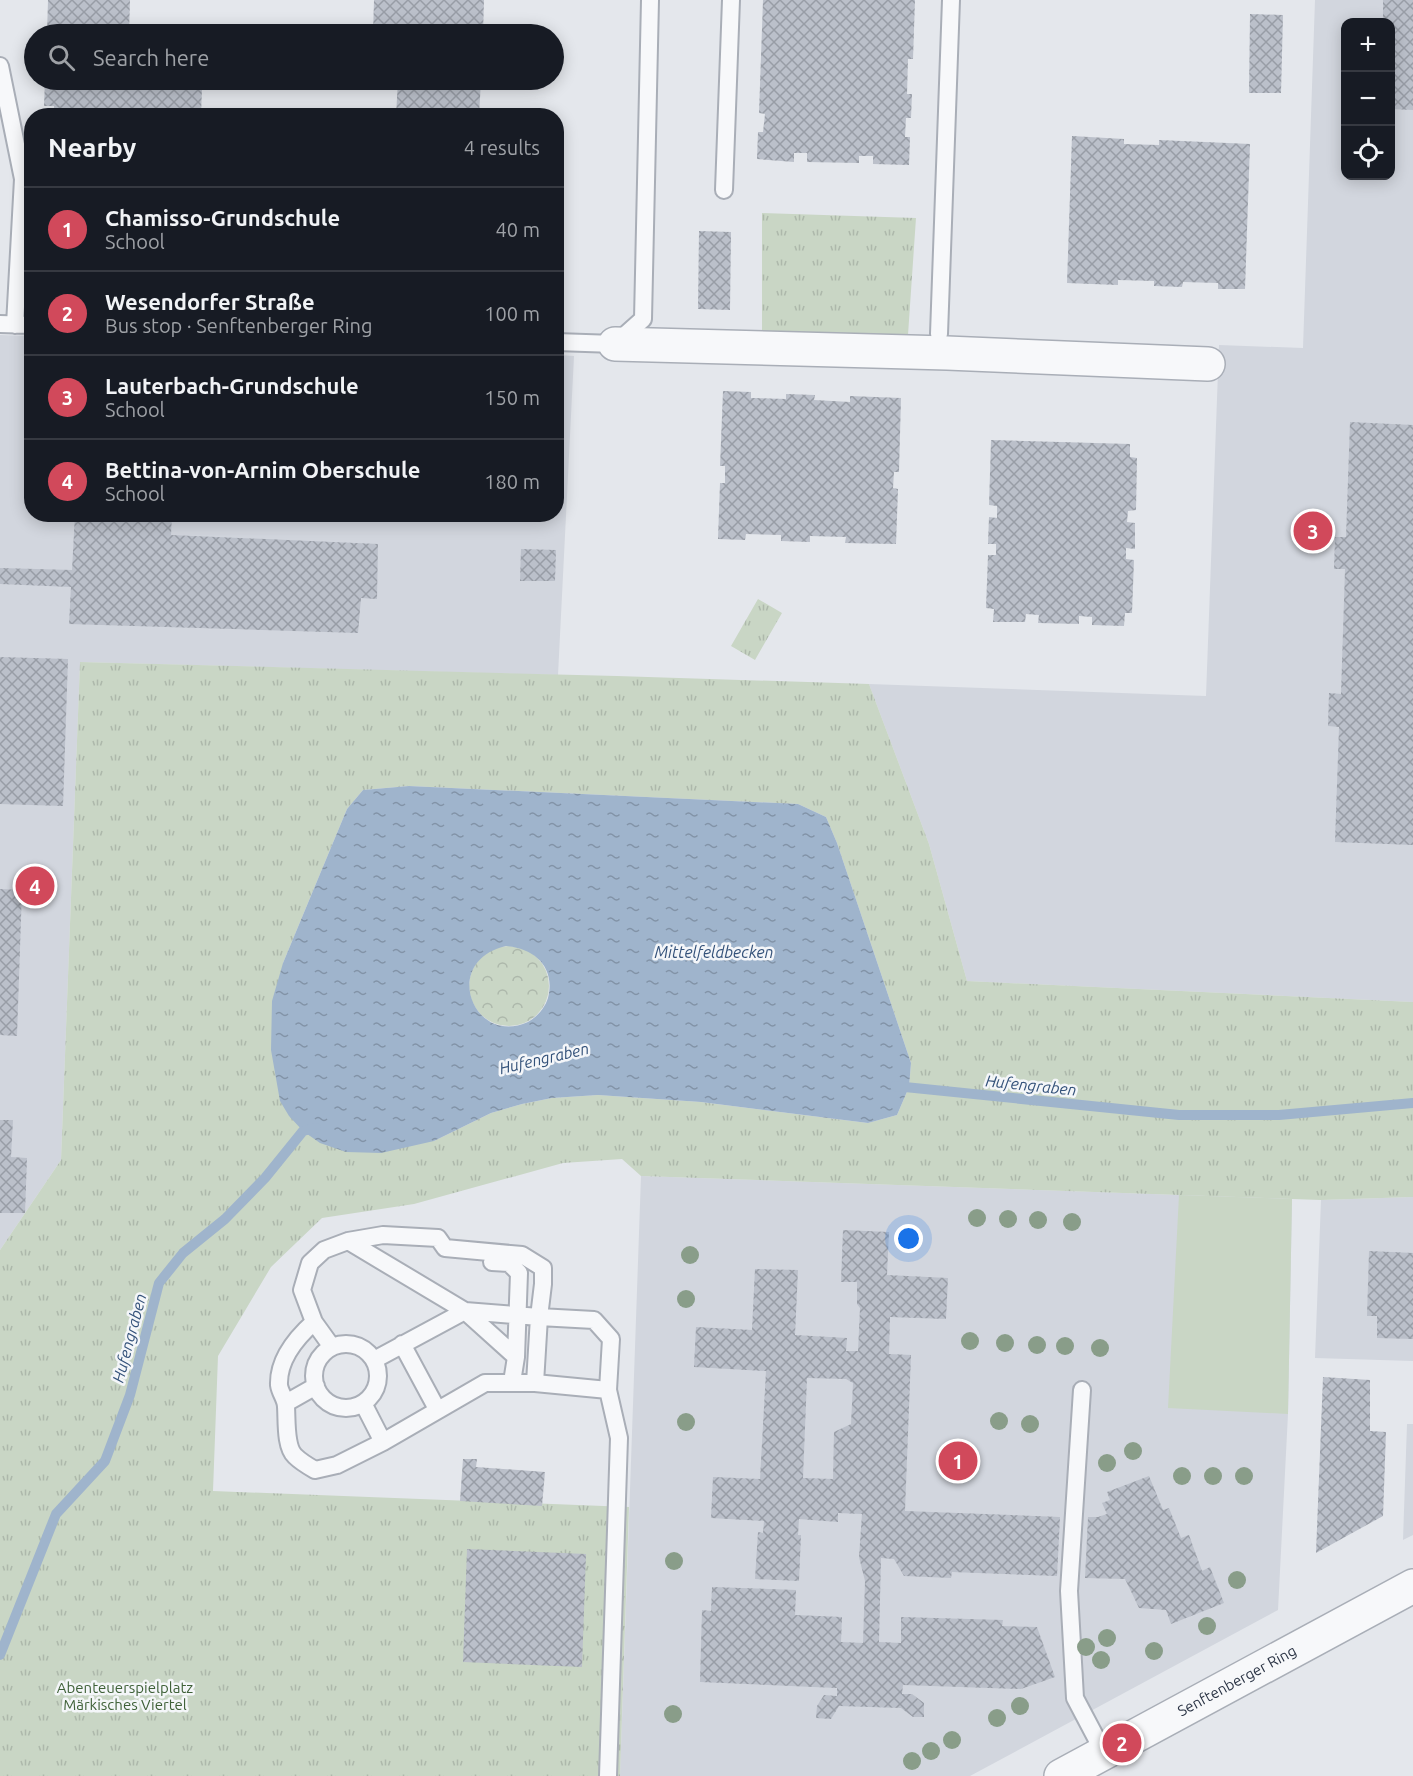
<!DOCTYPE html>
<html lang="en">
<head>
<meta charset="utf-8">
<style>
  :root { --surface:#171b24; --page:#20242c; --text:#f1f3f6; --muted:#9ea1a6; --line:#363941; --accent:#d1495b }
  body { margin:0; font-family:Ubuntu,sans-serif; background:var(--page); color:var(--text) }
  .controls { position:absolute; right:18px; top:18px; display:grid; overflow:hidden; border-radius:12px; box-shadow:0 3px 15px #0003 }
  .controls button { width:54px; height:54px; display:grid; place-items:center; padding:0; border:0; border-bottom:2px solid var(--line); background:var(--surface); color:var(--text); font:30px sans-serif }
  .you { position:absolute; left:909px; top:1239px; width:21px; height:21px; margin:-15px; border:4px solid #fff; border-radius:50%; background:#1a73e8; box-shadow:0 0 0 9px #1a73e833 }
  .badge { display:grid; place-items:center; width:39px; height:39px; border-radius:50%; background:var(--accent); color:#fff; font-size:20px; font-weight:700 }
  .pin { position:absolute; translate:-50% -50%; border:3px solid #fff; box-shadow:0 2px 6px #0006 }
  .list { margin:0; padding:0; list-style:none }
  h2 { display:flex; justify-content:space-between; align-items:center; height:78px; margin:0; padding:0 24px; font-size:26px }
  h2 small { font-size:20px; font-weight:400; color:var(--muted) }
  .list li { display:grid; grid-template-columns:39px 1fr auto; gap:18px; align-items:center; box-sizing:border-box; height:84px; padding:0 24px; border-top:2px solid var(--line) }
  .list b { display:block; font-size:22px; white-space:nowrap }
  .list p { margin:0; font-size:20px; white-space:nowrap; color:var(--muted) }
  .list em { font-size:20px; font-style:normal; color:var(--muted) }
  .icon { flex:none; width:33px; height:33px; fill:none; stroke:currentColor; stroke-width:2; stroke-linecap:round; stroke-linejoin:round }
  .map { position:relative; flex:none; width:1413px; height:1776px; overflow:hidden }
  .search { position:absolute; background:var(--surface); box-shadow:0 3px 15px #0003; left:24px; top:24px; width:540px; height:66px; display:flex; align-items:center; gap:15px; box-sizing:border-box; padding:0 21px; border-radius:33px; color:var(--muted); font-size:22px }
  .panel { position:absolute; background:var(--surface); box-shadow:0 3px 15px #0003; left:24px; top:108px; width:540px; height:414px; border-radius:24px }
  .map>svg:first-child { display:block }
  .built { fill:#d2d6de; fill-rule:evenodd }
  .grass { fill:url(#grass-tufts); fill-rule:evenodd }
  .forest { fill:url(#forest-crowns) }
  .garden { fill:#c9d6c5 }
  .water { fill:url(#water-ripples); fill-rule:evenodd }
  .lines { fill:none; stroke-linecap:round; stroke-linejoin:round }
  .stream { stroke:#9fb4cc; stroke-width:10 }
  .building { fill:url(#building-cross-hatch); fill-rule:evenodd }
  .lane-casing { stroke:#a9aeb7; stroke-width:20 }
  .street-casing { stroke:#a9aeb7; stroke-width:36 }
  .lane { stroke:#f7f8fa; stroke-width:16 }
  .street { stroke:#f7f8fa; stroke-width:33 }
  .tree { fill:#899d89 }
  .labels { text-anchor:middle; stroke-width:5; stroke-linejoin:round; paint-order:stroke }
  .street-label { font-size:15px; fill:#2b3445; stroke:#f4f6f9 }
  .park-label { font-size:15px; fill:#3f6138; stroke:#f4f6f9 }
  .water-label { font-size:16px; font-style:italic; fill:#34527a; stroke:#f4f6f9 }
</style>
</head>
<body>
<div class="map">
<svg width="1413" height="1776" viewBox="0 0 1413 1776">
  <defs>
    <pattern id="grass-tufts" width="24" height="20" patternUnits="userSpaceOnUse" patternTransform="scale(1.5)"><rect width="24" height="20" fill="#c9d6c5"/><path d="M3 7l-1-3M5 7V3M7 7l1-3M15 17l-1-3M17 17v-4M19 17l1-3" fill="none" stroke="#adb8ab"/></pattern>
    <pattern id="forest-crowns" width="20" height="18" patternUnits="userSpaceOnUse" patternTransform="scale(1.5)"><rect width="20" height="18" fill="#c9d6c5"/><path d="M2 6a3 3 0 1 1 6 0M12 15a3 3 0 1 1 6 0" fill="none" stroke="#adb8ab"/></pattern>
    <pattern id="water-ripples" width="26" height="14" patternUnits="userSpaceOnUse" patternTransform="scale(1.5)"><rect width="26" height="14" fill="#9fb4cc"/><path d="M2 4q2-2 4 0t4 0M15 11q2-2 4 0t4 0" fill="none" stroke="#8293a7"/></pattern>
    <pattern id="building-cross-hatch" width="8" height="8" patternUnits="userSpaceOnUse" patternTransform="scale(1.5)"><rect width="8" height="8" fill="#bbc0ca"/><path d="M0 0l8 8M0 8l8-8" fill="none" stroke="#989da6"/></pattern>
  </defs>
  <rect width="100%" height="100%" fill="#e4e7ec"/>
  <path class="built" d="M1315,0H1413V1002L967,981L929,844L869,684L1206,696L1219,345L1303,348ZM1346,22H1390V176H1346Z
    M0,335L31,336L32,514H556L557,355L574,356L558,675L80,662L61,1160L0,1250Z
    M641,1176L1292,1199L1288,1414L1278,1610L970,1776H620Z
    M1413,1197V1361L1315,1358L1321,1200Z
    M1407,1424H1413V1535L1403,1540Z"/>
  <path class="grass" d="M762,213L916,218L908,335L762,332Z
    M758,599L782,613L755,660L731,646Z
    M80,662L617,676L869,684L929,844L967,981L1413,1002V1197L1321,1200L641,1176L622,1159L563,1163L414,1204L322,1218L271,1267L218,1356L213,1491L629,1507L620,1776H0V1250L61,1160ZM409,786L798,804L826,817L837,843L911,1063L909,1087L897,1115L868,1123L701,1102L598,1095L552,1098L522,1104L491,1113L434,1141L283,963L347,809L363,790Z"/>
  <path class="forest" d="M469 986a40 40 0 1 1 80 0a40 40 0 1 1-80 0Z"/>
  <path class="garden" d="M1179,1195L1292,1199L1288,1414L1168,1408Z"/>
  <path class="water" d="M409,786L798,804L826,817L837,843L911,1063L909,1087L897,1115L868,1123L701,1102L598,1095L552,1098L522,1104L491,1113L434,1141L381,1153L346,1152L320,1143L303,1131L289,1116L280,1101L271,1050L272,1001L283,963L347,809L363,790ZM506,946C534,948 556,967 548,998C545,1008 537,1017 528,1022C473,1047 440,961 506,946Z"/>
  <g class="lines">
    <path class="stream" d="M895,1086L1179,1115H1279L1413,1103
      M0,1655L56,1514L105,1461L130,1395L159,1283L183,1253L225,1219L265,1178L303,1131L316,1128"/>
  </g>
  <path class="building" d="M48,0H130L129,34H47Z
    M374,0H484L483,34H373Z
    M763,0H915L913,59H908L907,94H912L911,118H906L905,137H910L909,165L873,164V156H859V163L807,162V153H794V162L757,159L758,132H763L765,114L759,113Z
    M1383,0H1413V110L1390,109V22H1383Z
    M1250,14L1283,15L1281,93H1249Z
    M45,80H121V85L138,86V80H190L189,88H202L201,116H54V106H44Z
    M398,80H481L479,116H396Z
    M1072,136L1124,139V144L1159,145V140L1250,144L1245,289H1218V283L1183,282L1182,287L1154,286V281L1118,280V285L1067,283Z
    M699,231L731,232L730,310L698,309Z
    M723,391L751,392V398L786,399V394L815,395L814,400L850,402V396L901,398L899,472H894L893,488L898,489L896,544L845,543L846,537L810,536V542L781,541V535L746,534L745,540L718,539L720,483H725V466H720Z
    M1350,422L1413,425V845L1335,842L1339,727L1328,726L1329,693L1341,694L1345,569H1334L1335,537H1346Z
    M991,440L1130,444V457L1137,458L1136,510L1128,511L1127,522L1135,523V549L1126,548V559L1134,560L1132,613H1125L1124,626L1092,625V617L1079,616V624L1038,623L1039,615L1026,614L1025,622H993L994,609L986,608L988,555H996V544H988L989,517L997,518V506L989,505Z
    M556,449H560L559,484H556Z
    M75,514H172L171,535L378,544L377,599L361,598L358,633L69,624L71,587L0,584V568L72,570Z
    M521,549L556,550L555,581H520Z
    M0,657L68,659L63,806L0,804Z
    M0,889L22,890L17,1036L0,1035Z
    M0,1120H13L11,1157L27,1158L25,1213H0Z
    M843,1230L889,1232L887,1275L948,1278L946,1319L890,1317L889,1354L911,1355L905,1511L1060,1517L1057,1576L952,1572L951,1578L904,1576L894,1559L881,1558L879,1642L901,1643V1617L1003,1620L1002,1626L1037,1627L1055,1677L1021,1689L903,1685L902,1694H912L924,1703V1717H913L901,1708L839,1706L831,1719L816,1718L817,1706L824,1695L837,1696V1688L700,1682L702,1610L711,1611L712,1587L796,1590L795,1615L842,1617L841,1642L863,1643L865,1581L859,1557L862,1514L838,1513V1522L799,1519L798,1535H801L799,1581L755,1579L758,1532L763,1533L764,1521L711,1518L713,1477L760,1479L766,1371L694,1367L696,1327L752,1330L755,1269L798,1270L795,1335L847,1338L846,1351H858L860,1308L857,1304V1282H841ZM807,1378L846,1379L853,1383L851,1424L834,1432L833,1479L803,1478Z
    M1369,1251L1413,1253V1339L1377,1338V1316H1367Z
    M1323,1377L1370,1380V1431L1386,1432L1383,1516L1316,1553Z
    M463,1459H477L476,1467L545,1472L542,1506L460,1501Z
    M1149,1476L1163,1510L1169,1508L1181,1538L1189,1535L1202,1571L1210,1567L1224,1603L1171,1624L1166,1610L1139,1608L1125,1579L1085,1578L1088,1517H1098L1107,1514L1102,1503L1110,1500L1107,1492Z
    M467,1549L586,1554L582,1667L463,1662Z"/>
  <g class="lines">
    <defs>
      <path id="lane" d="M0,66L23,179L15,325
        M724,190L731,0
        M0,324L32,325
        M939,334L951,0
        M556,342L615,344L643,319L650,0
        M383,1235L438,1238L445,1248L522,1255L543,1268V1284L539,1317L594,1320L611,1339L608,1390L535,1383H485L383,1442L337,1465L315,1470C308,1466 301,1462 295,1456C285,1447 287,1420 286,1407C286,1399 280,1393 279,1385C278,1359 296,1338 314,1322L302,1290L310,1263L324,1250L348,1241Z
        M348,1241L465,1311L516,1357L512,1382
        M492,1262L509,1263L519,1273L516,1357
        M314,1322L332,1347
        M402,1344L437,1409
        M314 1376a32 32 0 1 1 64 0a32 32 0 1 1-64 0Z
        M374,1360L465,1311L539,1317L535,1383
        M1082,1390L1069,1591L1075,1698L1104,1753
        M286,1403L316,1386
        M363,1403L383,1442
        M608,1776L619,1438L608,1390"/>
      <g id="street">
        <path d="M615,344L947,353L1208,364"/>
        <path id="s1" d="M1061,1776L1413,1586"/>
      </g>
    </defs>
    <use href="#lane" class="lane-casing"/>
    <use href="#street" class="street-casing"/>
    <use href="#lane" class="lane"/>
    <use href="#street" class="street"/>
  </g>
  <g class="tree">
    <circle cx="977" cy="1218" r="9"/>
    <circle cx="1008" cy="1219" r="9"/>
    <circle cx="1038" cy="1220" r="9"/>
    <circle cx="1072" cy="1222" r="9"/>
    <circle cx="690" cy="1255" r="9"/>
    <circle cx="686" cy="1299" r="9"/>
    <circle cx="970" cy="1341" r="9"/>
    <circle cx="1005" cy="1343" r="9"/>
    <circle cx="1037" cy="1345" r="9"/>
    <circle cx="1065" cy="1346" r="9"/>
    <circle cx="1100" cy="1348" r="9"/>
    <circle cx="999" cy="1421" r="9"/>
    <circle cx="686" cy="1422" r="9"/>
    <circle cx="1030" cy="1424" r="9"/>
    <circle cx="1133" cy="1451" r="9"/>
    <circle cx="1107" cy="1463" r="9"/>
    <circle cx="1182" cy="1476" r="9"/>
    <circle cx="1213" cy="1476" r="9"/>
    <circle cx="1244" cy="1476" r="9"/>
    <circle cx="674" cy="1561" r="9"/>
    <circle cx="1237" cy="1580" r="9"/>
    <circle cx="1207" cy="1626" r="9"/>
    <circle cx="1107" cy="1638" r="9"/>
    <circle cx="1086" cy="1647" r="9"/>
    <circle cx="1154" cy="1651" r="9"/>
    <circle cx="1101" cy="1660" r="9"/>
    <circle cx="1020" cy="1706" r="9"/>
    <circle cx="673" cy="1714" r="9"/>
    <circle cx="997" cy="1718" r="9"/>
    <circle cx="952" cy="1740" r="9"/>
    <circle cx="931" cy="1751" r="9"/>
    <circle cx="912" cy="1761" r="9"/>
  </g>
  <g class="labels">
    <g class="street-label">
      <text dy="5" stroke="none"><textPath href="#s1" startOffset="200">Senftenberger Ring</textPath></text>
    </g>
    <g class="park-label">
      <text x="125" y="1693">Abenteuerspielplatz<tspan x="125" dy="17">Märkisches Viertel</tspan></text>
    </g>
    <g class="water-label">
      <text x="714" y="958">Mittelfeldbecken</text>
      <text transform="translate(544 1058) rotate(-13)" y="6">Hufengraben</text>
      <text transform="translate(1031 1085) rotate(6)" y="6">Hufengraben</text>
      <text transform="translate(129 1338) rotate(-75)" y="6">Hufengraben</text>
    </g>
  </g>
</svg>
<div class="controls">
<button>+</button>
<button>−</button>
<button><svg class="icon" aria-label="locate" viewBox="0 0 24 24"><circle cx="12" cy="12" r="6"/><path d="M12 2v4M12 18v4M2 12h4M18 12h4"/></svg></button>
</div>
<div class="you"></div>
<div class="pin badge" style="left:958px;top:1461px">1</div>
<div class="pin badge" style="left:1122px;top:1743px">2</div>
<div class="pin badge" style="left:1313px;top:531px">3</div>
<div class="pin badge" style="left:35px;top:886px">4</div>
<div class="search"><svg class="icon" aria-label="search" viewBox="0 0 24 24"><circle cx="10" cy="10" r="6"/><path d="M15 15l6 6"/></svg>Search here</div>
<section class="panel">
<h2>Nearby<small>4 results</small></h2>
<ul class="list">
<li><span class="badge">1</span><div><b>Chamisso-Grundschule</b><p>School</p></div><em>40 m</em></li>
<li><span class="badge">2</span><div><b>Wesendorfer Straße</b><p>Bus stop · Senftenberger Ring</p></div><em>100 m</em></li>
<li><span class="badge">3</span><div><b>Lauterbach-Grundschule</b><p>School</p></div><em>150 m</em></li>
<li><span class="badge">4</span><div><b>Bettina-von-Arnim Oberschule</b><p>School</p></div><em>180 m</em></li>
</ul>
</section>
</div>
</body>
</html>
